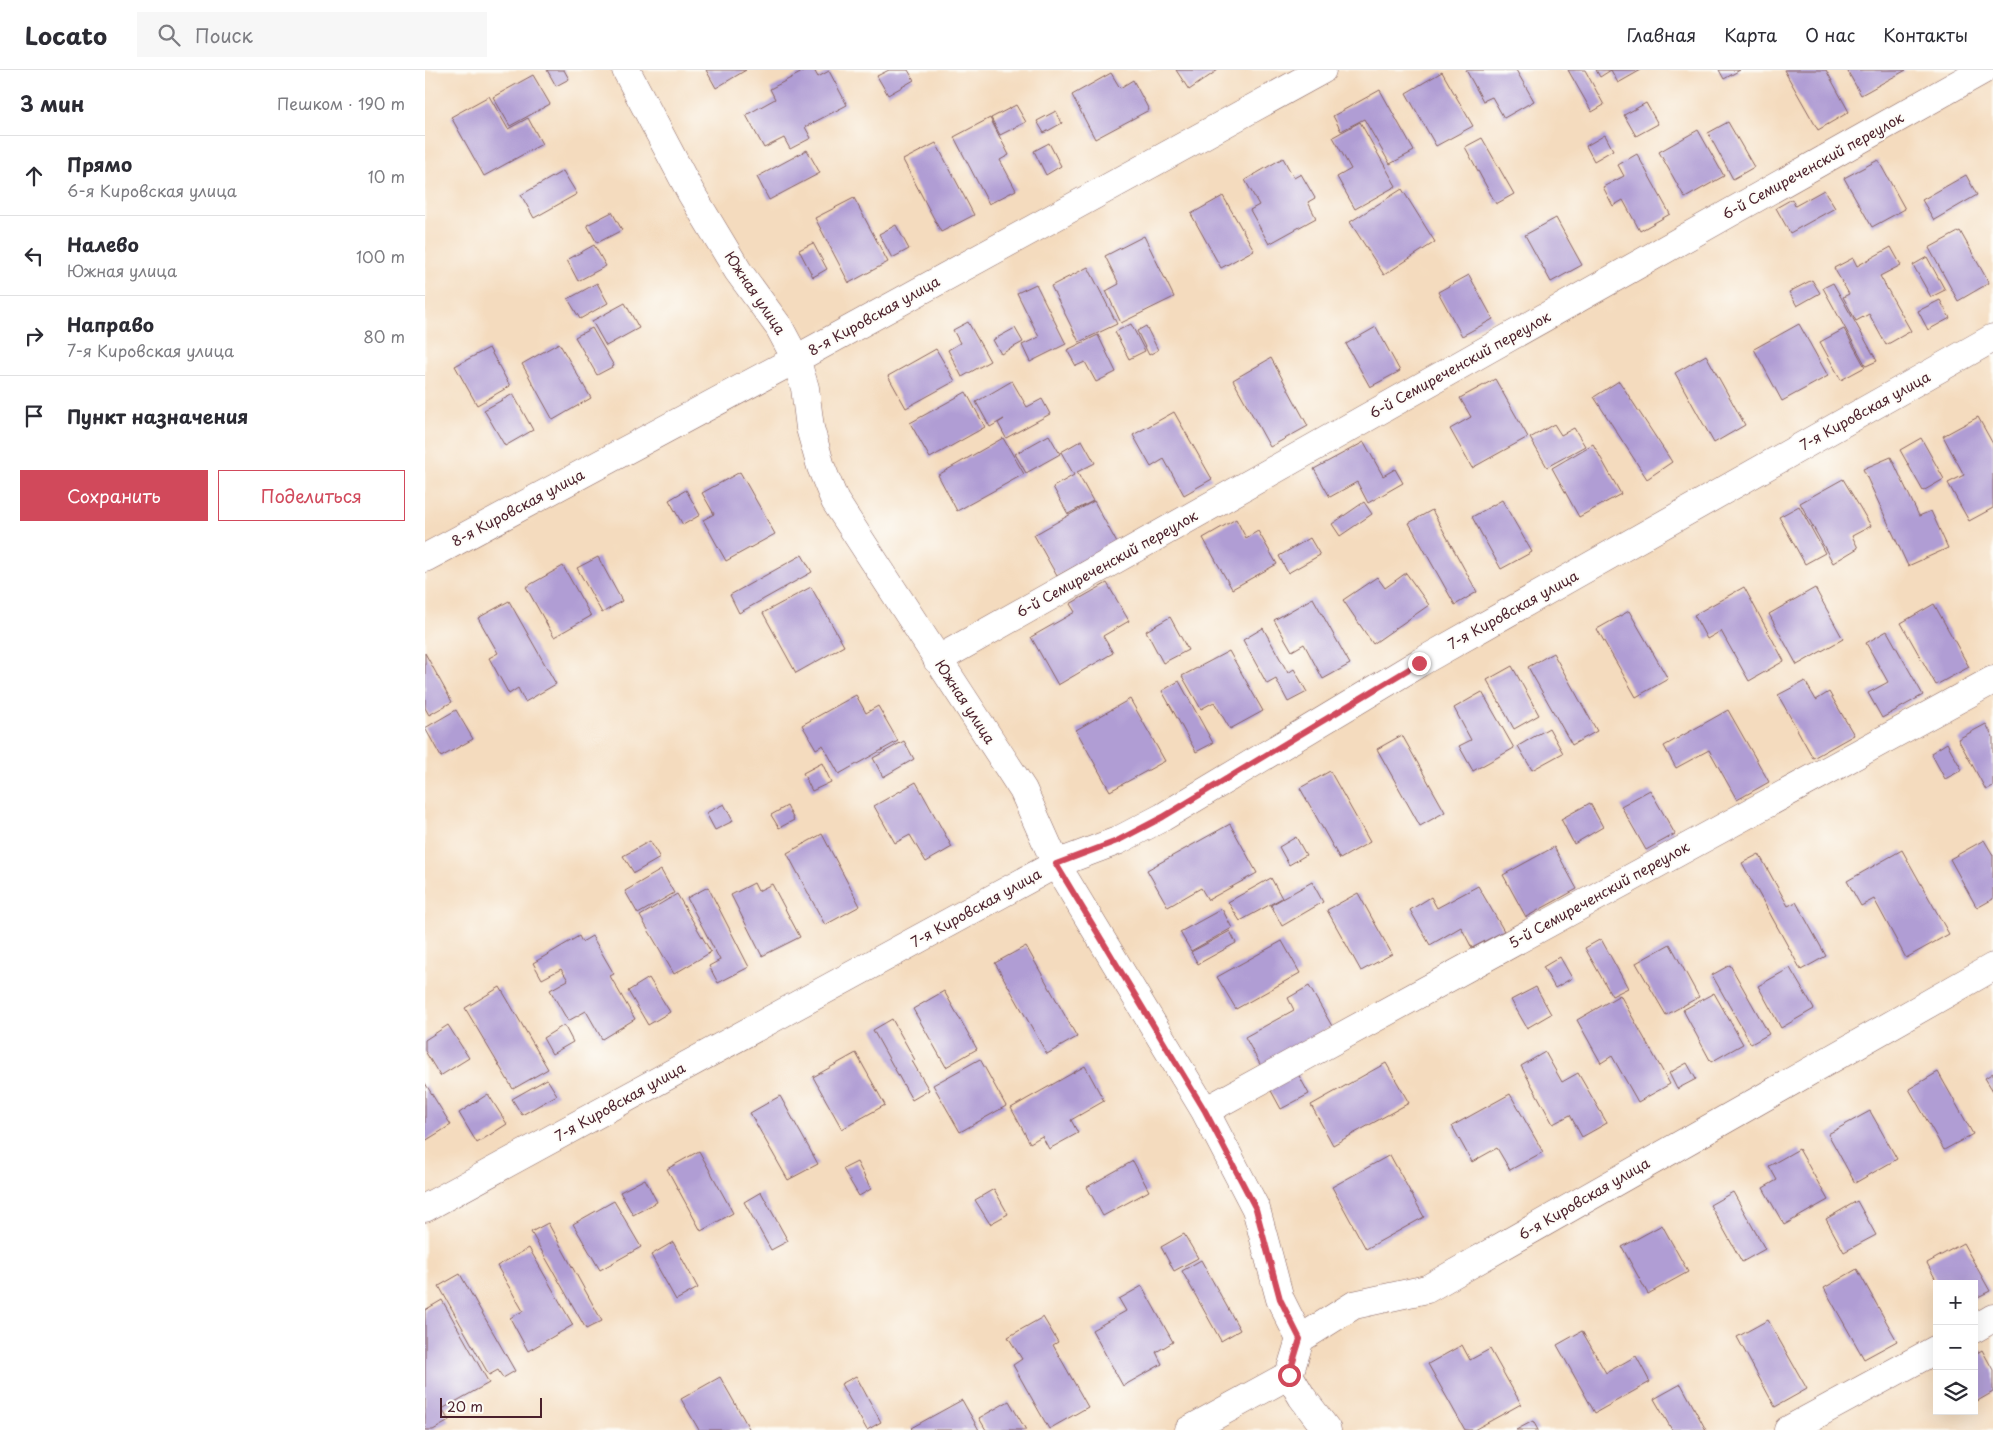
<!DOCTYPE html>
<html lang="ru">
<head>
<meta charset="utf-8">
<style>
  :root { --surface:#fff; --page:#f7f7f7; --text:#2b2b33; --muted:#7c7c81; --line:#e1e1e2; --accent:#d1495b }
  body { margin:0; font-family:"Playpen Sans",sans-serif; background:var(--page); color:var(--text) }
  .controls { position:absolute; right:15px; bottom:15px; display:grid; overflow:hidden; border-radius:0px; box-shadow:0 5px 20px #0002 }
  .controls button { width:45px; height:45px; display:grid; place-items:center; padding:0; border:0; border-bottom:1px solid var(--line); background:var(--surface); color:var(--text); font:25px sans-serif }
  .scale { position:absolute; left:15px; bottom:12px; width:102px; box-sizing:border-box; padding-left:5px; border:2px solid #4a1f2b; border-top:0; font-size:14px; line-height:18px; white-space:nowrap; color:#4a1f2b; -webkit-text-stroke:4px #fdfcf7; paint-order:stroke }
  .stop { position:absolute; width:15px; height:15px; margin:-11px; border:4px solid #d1495b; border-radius:50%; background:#fff }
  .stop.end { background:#d1495b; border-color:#fff; box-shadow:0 1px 5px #0008 }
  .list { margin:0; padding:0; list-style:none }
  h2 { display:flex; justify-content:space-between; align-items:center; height:65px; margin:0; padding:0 20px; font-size:21px }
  h2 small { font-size:16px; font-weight:400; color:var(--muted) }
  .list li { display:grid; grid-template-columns:32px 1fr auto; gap:15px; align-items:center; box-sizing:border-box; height:80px; padding:0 20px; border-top:1px solid var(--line) }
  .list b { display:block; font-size:19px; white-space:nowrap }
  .list p { margin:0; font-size:16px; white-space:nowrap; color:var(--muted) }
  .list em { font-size:16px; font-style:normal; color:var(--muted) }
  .actions { display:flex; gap:10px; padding:15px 20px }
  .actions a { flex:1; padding:11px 0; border:1px solid var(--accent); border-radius:0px; text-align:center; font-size:18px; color:var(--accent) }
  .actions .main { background:var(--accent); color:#fff }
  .icon { flex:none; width:28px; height:28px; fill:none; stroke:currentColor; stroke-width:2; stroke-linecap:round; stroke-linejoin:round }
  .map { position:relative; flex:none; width:1568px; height:1360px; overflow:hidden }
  header { display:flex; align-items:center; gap:30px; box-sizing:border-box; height:70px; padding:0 25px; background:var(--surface); border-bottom:1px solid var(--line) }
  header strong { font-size:24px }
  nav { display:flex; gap:28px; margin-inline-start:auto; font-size:18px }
  .search { width:350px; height:45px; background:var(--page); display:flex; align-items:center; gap:12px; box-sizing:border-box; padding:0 18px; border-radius:0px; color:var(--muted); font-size:19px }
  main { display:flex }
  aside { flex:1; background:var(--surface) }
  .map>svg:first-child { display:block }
  .building { fill:#b09dd4 }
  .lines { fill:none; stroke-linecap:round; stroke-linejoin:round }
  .minor-casing { stroke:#86615e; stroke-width:29 }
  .minor { stroke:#fff; stroke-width:28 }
  .route { stroke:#d1495b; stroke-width:6 }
  .labels { text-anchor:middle; stroke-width:4; stroke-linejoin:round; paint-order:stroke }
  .street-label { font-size:14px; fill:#4a1f2b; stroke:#fdfcf7 }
</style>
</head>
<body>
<header>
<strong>Locato</strong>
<div class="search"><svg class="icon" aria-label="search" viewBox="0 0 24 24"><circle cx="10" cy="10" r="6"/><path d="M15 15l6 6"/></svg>Поиск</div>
<nav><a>Главная</a><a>Карта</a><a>О нас</a><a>Контакты</a></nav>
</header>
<main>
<aside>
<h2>3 мин<small>Пешком · 190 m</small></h2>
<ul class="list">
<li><svg class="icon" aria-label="ahead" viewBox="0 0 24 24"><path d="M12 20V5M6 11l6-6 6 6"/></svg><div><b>Прямо</b><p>6-я Кировская улица</p></div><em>10 m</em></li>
<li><svg class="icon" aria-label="left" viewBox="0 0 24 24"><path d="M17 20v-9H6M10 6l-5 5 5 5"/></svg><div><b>Налево</b><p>Южная улица</p></div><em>100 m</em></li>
<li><svg class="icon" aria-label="right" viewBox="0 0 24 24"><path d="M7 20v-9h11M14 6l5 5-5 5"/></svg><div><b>Направо</b><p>7-я Кировская улица</p></div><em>80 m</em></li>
<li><svg class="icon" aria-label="arrive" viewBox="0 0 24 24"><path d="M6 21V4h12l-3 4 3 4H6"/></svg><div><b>Пункт назначения</b></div></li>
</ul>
<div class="actions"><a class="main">Сохранить</a><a>Поделиться</a></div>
</aside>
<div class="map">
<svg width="1568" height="1360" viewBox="0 0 1568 1360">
  <rect width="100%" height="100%" fill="#fdfcf7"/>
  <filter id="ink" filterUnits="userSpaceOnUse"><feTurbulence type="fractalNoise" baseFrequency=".02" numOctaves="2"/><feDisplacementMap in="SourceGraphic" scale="10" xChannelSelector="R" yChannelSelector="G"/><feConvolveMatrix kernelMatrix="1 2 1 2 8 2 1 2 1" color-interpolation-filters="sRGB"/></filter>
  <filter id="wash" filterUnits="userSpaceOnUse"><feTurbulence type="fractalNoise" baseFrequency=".0096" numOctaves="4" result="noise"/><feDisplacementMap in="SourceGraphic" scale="20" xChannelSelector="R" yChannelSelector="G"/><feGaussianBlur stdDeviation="1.12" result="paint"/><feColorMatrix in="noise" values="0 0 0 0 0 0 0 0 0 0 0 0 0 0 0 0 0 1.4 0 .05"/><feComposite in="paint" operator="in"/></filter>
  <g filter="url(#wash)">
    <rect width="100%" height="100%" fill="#f4dbbe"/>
    <g id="blocks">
      <path class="building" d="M122,0H139L144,9L131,16Z
        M281,0H321L291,18Z
        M381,0H389L393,7L404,1L422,35L380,57L386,68L365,79L359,68L339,78L321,45L350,29L345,19Z
        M464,0H483L489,10L463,25L452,6Z
        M751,0H793L764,20Z
        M1041,0H1091L1109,31L1079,48L1067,27L1058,31Z
        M1143,0H1160L1179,35L1167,42Z
        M1171,0H1216L1193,13L1186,0L1175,7Z
        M1294,0H1315L1299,9Z
        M1359,0H1401L1424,42L1393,60Z
        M1422,0H1481L1436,25Z
        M1017,2L1048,56L1011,76L981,23Z
        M686,3L695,18L708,10L724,40L670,69L647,25Z
        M108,5L125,34L85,56L68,27Z
        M955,20L989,81L965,94L939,49L916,61L908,46Z
        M64,26L83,59L103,48L117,74L59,106L26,47Z
        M1221,33L1233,54L1211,66L1199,45Z
        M591,35L601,52L575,65L566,48Z
        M631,41L637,53L619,63L612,51Z
        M565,48L584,85L575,90L591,120L564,134L529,67Z
        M935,52L971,116L930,139L912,107L926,99L908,67Z
        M1303,52L1329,97L1308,109L1283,63Z
        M1273,60L1299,106L1260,128L1234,82Z
        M1180,65L1188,80L1169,91L1161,76Z
        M1057,68L1089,124L1071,134L1040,77Z
        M511,73L549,145L516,162L478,90Z
        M624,73L636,96L621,105L609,81Z
        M382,80L395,103L344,130L332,107Z
        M1212,84L1245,144L1215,161L1198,130L1188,136L1178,117L1199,106L1193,95Z
        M858,88L869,108L876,104L890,128L883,132L891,148L844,174L825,140L834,135L820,110Z
        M1453,90L1480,139L1447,157L1419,108Z
        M138,101L152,124L109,148L96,125Z
        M1541,105L1552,125L1509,150L1497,130Z
        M977,119L1010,172L959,205L925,152Z
        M1399,120L1410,138L1365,163L1351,138L1367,129L1370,136Z
        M798,126L829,180L796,198L766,144Z
        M429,128L463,192L424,213L390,148Z
        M187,142L197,160L172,173L162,155Z
        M1131,148L1157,195L1126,212L1100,165Z
        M471,155L484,179L467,188L454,164Z
        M1535,161L1564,213L1533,231L1504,178Z
        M719,166L749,227L696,253L681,221L694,214L680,186Z
        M388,173L402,199L388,207L374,180Z
        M169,175L181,196L153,211L142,190Z
        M1466,177L1476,195L1455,206L1486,261L1461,275L1444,244L1431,251L1418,227L1424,224L1409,198L1428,188L1432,196Z
        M1502,187L1520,220L1506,227L1488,195Z
        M663,197L692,254L654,272L626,216Z
        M1044,205L1068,249L1037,266L1013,222Z
        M1387,210L1395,223L1372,236L1364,222Z
        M172,213L183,233L155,249L143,229Z
        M1408,213L1452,291L1441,296L1398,218Z
        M611,214L641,274L605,292L597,275L614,267L592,223Z
        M1515,230L1525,248L1503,260L1493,241Z
        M200,233L214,258L181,276L167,251Z
        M543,252L565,291L537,307L523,280L535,273L528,260Z
        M706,254L720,281L704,289L690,262Z
        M1374,254L1403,306L1357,331L1329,279Z
        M721,256L733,280L724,285L712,261Z
        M951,257L975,301L945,317L921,274Z
        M167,258L189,296L172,305L150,267Z
        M590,258L598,272L576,284L568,270Z
        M1419,259L1440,297L1416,310L1395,272Z
        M673,265L691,302L671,312L660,292L651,296L642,280Z
        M134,273L166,328L128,350L97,294Z
        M64,278L85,316L52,335L30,296Z
        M511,279L530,311L481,338L463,306Z
        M1281,285L1320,355L1289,373L1250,303Z
        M846,288L883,356L845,377L808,310Z
        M1070,309L1103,367L1047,398L1025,359L1046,347L1035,328Z
        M587,311L602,337L617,329L625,344L581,368L573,353L579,349L565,357L551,332Z
        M1194,311L1247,392L1222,409L1169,327Z
        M541,322L560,357L505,388L485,353Z
        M88,324L108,360L80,376L59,340Z
        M749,342L787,409L759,425L739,389L726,397L708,365Z
        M1553,347L1568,374V438L1544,451L1523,413L1539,405L1518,366Z
        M1129,354L1136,365L1149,358L1160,376L1122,397L1105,368Z
        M624,365L635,384L601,403L590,384Z
        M578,368L599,404L532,441L513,405Z
        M1496,368L1519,409L1498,421L1475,380Z
        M657,370L670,393L652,402L668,431L643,444L628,417L649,405L636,382Z
        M939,372L958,406L970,399L978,413L943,433L932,412L905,427L889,399Z
        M1168,374L1196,424L1154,447L1127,398Z
        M1466,387L1494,446L1506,441L1523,478L1483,496L1438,399Z
        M315,402L350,464L301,491L278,450L289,444L277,423Z
        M1418,409L1446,456L1427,466L1433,478L1408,493L1375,433Z
        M261,420L275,445L258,455L244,430Z
        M1077,430L1107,482L1076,499L1047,447Z
        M669,431L692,473L632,506L609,465Z
        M939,432L947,444L915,466L907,454Z
        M1374,436L1400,483L1380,494L1354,447Z
        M1007,440L1052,522L1030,535L984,453Z
        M811,449L821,468L833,461L852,494L807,519L778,468Z
        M885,468L895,485L863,503L854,486Z
        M377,485L387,502L314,543L305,525Z
        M173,487L197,531L177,543L152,498Z
        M138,496L166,546L129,567L101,517Z
        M981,503L1004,535L948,574L918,530L952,507L960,518Z
        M682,513L704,551L678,566L688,583L633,615L606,567L650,542L645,534Z
        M386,517L419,576L371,603L338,543Z
        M1319,517L1359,591L1324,611L1296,561L1282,569L1269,545Z
        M1390,518L1418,569L1372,595L1344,544Z
        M888,528L925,594L898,609L879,574L867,581L849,550Z
        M84,531L131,614L100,632L93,618L84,624L64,588L73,583L53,548Z
        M1509,534L1544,597L1511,615L1476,553Z
        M1204,541L1243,609L1211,627L1172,559Z
        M745,547L763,580L738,593L721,561Z
        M838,558L863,603L869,599L882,622L863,632L851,609L842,614L818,570Z
        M1462,561L1498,625L1457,648L1443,623L1463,612L1441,573Z
        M804,581L838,641L805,659L789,632L776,639L757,606Z
        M0,583L27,632L4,645L0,638Z
        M1128,583L1172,661L1147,675L1103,597Z
        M1087,596L1114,645L1089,659L1062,610Z
        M754,611L788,673L771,682L737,621Z
        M1380,611L1391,630L1404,622L1429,665L1388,688L1353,625Z
        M1057,622L1089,678L1048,701L1034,676L1046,670L1029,638Z
        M431,625L441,643L453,636L473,671L414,704L398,675L391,679L377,655Z
        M705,629L740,691L685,721L651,660Z
        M31,640L48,669L16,687L0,658Z
        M1303,640L1344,712L1312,730L1284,680L1251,698L1239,676Z
        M1561,654L1568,667V716L1561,720L1533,669Z
        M1124,658L1138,683L1107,700L1093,676Z
        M977,665L1020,742L995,756L952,679Z
        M479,671L489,689L458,707L448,688Z
        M1522,673L1537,700L1520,709L1506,683Z
        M397,693L406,712L387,721L378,703Z
        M905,701L945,772L915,789L875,718Z
        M491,712L527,777L501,792L485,765L470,773L449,736Z
        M1225,720L1250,764L1221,780L1196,736Z
        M1165,733L1178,757L1149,774L1136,749Z
        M299,734L308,751L290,760L281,743Z
        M362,736L369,750L354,758L346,745Z
        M805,754L832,803L783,830L776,818L743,837L722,800Z
        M397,764L435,836L400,855L362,783Z
        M871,767L881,785L864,795L854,777Z
        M1559,770L1568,785V829L1552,838L1525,789Z
        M225,771L235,788L209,803L198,786Z
        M1129,777L1152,819L1101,847L1078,805Z
        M1477,780L1524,864L1481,888L1449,829L1436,836L1422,811Z
        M1334,784L1363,836L1371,832L1401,886L1376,900L1317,793Z
        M236,800L249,823L213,844L200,821Z
        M846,808L857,828L815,851L803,832Z
        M887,812L898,832L857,856L846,835Z
        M329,813L333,821L347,814L375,867L337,886L306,825Z
        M1053,816L1079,861L1047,878L1036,857L1005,875L985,840L1006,827L1012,838Z
        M283,817L324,897L293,913L284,896L295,890L262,828Z
        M933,823L967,884L936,901L902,840Z
        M252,824L286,882L249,904L215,846Z
        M797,839L807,858L766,881L755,862Z
        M805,861L811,873L773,894L766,882Z
        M154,866L157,872L167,866L189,904L185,906L210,949L177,969L161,941L143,951L125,920L143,910L136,899L117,909L108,893Z
        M1176,869L1203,918L1187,926L1160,878Z
        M857,871L875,903L811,939L792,907Z
        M1245,874L1274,927L1241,945L1211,893Z
        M601,876L652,967L622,984L570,893Z
        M1135,887L1147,908L1130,918L1118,897Z
        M1305,895L1344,964L1326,974L1287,905Z
        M1365,898L1389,939L1356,958L1333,916Z
        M224,908L245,942L223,955L203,921Z
        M884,916L907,956L836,996L820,967L869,940L863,928Z
        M75,917L123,999L88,1019L40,938Z
        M1111,917L1126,944L1102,958L1086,930Z
        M519,921L552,979L521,997L488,939Z
        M1289,923L1318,974L1286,992L1258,940Z
        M1195,925L1245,1014L1213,1032L1187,986L1176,993L1152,950Z
        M467,949L490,990L487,991L504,1020L487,1030L448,960Z
        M23,955L44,988L15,1006L0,981V970Z
        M139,955L148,972L127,984L118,968Z
        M1120,982L1137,1012L1153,1003L1182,1053L1157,1067L1145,1045L1128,1054L1096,996Z
        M431,983L460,1035L417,1059L388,1007Z
        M555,989L581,1036L535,1062L508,1015Z
        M961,993L984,1033L908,1075L886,1035Z
        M1262,993L1271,1009L1252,1019L1244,1003Z
        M660,996L679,1031L646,1050L653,1063L624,1079L617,1066L605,1073L586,1038Z
        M872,1002L884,1024L856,1039L844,1017Z
        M1513,1002L1548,1064L1519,1080L1484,1019Z
        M1568,1003V1021L1560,1008Z
        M122,1009L132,1025L97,1045L87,1029Z
        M0,1013L26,1055L0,1071Z
        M63,1024L82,1054L52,1073L34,1043Z
        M1085,1024L1118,1082L1085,1100L1072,1078L1047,1092L1027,1056Z
        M355,1026L393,1094L363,1110L325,1043Z
        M1445,1041L1472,1089L1430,1113L1403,1064Z
        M1374,1079L1403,1130L1359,1155L1338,1118L1352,1110L1344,1096Z
        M274,1081L308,1143L276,1161L242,1099Z
        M965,1085L999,1147L941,1179L907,1117Z
        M708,1091L724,1121L678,1146L662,1117Z
        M432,1092L446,1119L434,1126L418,1099Z
        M220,1109L232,1132L208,1145L195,1122Z
        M569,1119L583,1144L565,1154L550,1130Z
        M336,1122L363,1171L346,1180L319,1132Z
        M1308,1122L1340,1179L1317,1192L1285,1135Z
        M189,1131L216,1177L175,1200L148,1154Z
        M1432,1131L1451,1165L1419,1182L1401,1149Z
        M123,1153L177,1251L161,1259L106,1162Z
        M1237,1155L1263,1202L1223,1224L1197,1177Z
        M759,1164L773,1188L749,1201L736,1177Z
        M248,1172L273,1218L251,1230L226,1185Z
        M1538,1173L1565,1221L1549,1229V1214H1513L1502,1193Z
        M104,1178L148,1255L103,1281L85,1248L98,1241L72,1196Z
        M776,1190L815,1260L796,1271L757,1201Z
        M1432,1199L1472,1271L1439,1289L1399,1218Z
        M35,1204L90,1301L78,1308L73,1300L64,1305L14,1216Z
        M717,1216L748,1272L731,1282L737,1294L698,1316L667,1260L701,1241L694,1229Z
        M17,1230L64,1313L17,1339L24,1351L8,1360H0V1240Z
        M618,1247L633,1272L628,1275L663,1337L624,1359L588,1295L597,1289L583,1267Z
        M1343,1250L1382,1319L1350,1337L1312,1267Z
        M1157,1261L1181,1303L1211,1286L1225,1312L1170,1343L1132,1275Z
        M1037,1275L1045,1290L1065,1279L1096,1334L1049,1360H1040L1003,1294Z
        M1557,1280L1568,1300V1322L1549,1333V1285Z
        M431,1306L456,1352L442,1360L416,1314Z
        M295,1307L325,1360H274L256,1329Z
        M1256,1314L1281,1360H1247L1229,1329Z
        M537,1330L554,1360H488L486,1358Z
        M584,1331L601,1360H561L554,1348Z
        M1108,1351L1113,1360H1091Z"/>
    </g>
  </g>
  <g filter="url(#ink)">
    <use href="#blocks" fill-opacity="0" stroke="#86615e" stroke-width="1"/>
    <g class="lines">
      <defs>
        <path id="minor" d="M201,0L266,123L313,201L354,257L371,289L380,318L385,358L396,397L410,431L598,720L631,794L780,1041L831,1139L855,1229L875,1269
          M0,488L371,289L897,0
          M512,590L1558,0
          M780,1041L1568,610
          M0,1138L631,794L692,771L738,747L994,593L1568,268
          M1549,1259L1568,1248
          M864,1305L877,1327L902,1360
          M764,1360L864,1305L875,1269L929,1235L1002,1219L1568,897
          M1363,1360L1512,1279"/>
      </defs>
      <use href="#minor" class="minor-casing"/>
      <use href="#minor" class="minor"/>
    </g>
  </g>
  <g class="lines" filter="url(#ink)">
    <path class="route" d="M864,1305L875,1269L855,1229L831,1139L780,1041L631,794L692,771L738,747L994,593"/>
  </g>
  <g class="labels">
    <g class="street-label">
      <text transform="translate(1388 96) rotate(-29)" y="5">6-й Семиреченский переулок</text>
      <text transform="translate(330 223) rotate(56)" y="5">Южная улица</text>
      <text transform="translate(449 246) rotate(-29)" y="5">8-я Кировская улица</text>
      <text transform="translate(1035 295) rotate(-29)" y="5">6-й Семиреченский переулок</text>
      <text transform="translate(1440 341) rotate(-29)" y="5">7-я Кировская улица</text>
      <text transform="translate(93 438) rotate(-28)" y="5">8-я Кировская улица</text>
      <text transform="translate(682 494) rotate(-29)" y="5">6-й Семиреченский переулок</text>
      <text transform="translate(1088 540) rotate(-29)" y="5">7-я Кировская улица</text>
      <text transform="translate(540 632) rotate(57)" y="5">Южная улица</text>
      <text transform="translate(1174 825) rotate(-29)" y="5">5-й Семиреченский переулок</text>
      <text transform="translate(551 838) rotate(-29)" y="5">7-я Кировская улица</text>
      <text transform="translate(195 1032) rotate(-29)" y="5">7-я Кировская улица</text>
      <text transform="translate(1159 1129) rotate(-30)" y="5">6-я Кировская улица</text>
    </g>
  </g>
</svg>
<div class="controls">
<button>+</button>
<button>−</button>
<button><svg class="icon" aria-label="layers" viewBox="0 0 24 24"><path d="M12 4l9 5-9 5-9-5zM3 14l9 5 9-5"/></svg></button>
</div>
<div class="scale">20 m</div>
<div class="stop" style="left:864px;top:1305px"></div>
<div class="stop end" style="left:994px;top:593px"></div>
</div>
</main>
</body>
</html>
